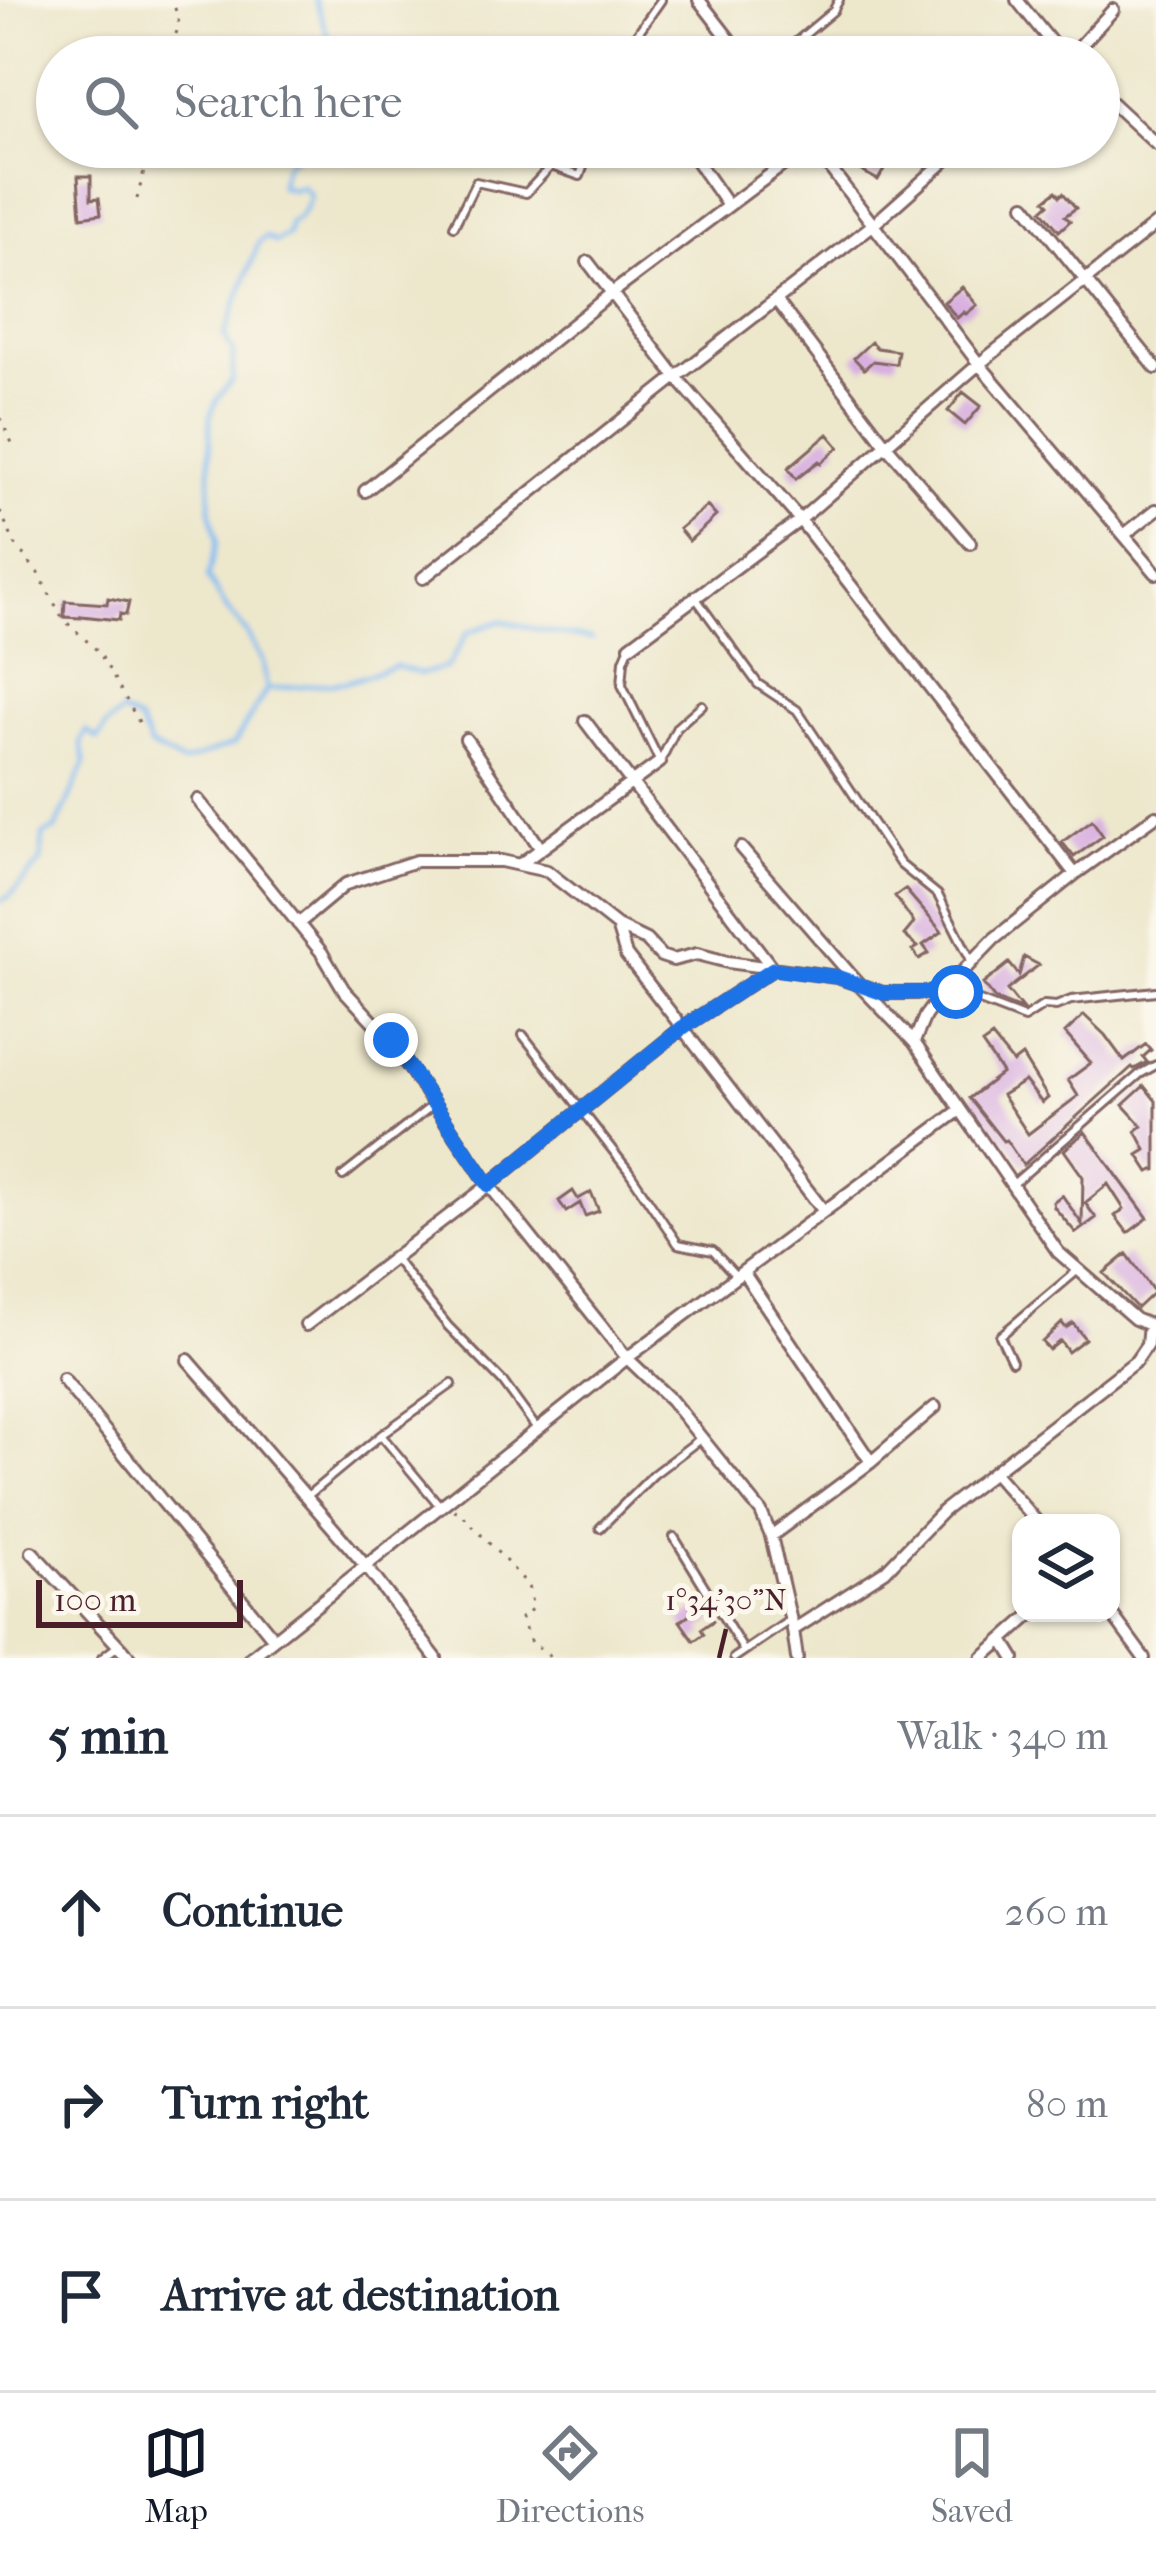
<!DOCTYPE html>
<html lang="en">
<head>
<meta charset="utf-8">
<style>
  :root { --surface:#fff; --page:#f6f6f7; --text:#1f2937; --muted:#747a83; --line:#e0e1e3; --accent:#111827 }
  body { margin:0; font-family:"IM FELL French Canon",serif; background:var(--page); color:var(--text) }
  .controls { position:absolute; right:36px; bottom:36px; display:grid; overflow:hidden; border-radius:24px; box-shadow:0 3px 9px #0004 }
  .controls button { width:108px; height:108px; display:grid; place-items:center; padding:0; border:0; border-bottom:3px solid var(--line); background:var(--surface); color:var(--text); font:60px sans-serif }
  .scale { position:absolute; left:36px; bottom:30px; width:207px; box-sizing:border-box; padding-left:12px; border:6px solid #4a1f2b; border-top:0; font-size:33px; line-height:42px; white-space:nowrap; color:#4a1f2b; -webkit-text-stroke:9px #fbf7ec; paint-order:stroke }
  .stop { position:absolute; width:36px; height:36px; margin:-27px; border:9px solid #1a73e8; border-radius:50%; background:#fff }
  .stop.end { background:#1a73e8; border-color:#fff; box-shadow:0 3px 12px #0008 }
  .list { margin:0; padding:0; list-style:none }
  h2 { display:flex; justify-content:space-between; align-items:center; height:156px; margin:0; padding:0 48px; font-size:51px }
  h2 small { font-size:39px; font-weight:400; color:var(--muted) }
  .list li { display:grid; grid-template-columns:78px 1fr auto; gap:36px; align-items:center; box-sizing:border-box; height:192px; padding:0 48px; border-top:3px solid var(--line) }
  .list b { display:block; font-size:45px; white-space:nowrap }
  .list em { font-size:39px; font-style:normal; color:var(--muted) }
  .icon { flex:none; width:66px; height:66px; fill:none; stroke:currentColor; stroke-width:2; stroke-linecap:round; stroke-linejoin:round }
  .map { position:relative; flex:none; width:1156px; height:1658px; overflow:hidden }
  .search { position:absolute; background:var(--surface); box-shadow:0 3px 9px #0004; left:36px; right:36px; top:36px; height:132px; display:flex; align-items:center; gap:30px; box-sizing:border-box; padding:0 42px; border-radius:66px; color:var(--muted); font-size:45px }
  .sheet { height:732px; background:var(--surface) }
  nav { display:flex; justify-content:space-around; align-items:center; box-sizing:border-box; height:168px; border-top:3px solid var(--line); background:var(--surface); font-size:33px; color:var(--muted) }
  nav a { display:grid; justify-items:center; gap:6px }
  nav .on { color:var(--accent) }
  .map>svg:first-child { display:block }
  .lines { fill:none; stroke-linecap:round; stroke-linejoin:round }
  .stream { stroke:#81bcf3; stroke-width:4.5 }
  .building { fill:#d8afe0 }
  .service-casing { stroke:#836563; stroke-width:12 }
  .minor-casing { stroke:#836563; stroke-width:16 }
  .path { stroke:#836563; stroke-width:3; stroke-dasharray:3 9; stroke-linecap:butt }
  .service { stroke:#fff; stroke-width:6 }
  .minor { stroke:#fff; stroke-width:10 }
  .route { stroke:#1a73e8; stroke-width:15 }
  .ticks { fill:none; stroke:#4a1f2b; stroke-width:4.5 }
  .ticks-label { font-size:30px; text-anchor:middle; fill:#4a1f2b; stroke:#fbf7ec; stroke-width:10; stroke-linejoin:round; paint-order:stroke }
</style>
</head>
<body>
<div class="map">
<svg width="1156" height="1658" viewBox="0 0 1156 1658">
  <rect width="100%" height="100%" fill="#fbf7ec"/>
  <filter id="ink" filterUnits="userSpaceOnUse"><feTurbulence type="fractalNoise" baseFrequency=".00833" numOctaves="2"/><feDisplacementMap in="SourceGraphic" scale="24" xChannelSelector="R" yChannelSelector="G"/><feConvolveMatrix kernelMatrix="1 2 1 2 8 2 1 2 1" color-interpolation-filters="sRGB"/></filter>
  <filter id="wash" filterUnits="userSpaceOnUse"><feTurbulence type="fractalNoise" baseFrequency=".004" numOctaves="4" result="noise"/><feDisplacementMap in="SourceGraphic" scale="48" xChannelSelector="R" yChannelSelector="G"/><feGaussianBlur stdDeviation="2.7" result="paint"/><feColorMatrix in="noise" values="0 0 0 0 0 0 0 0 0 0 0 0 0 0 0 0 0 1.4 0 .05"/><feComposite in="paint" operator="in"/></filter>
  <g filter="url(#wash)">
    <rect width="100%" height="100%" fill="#ede7cc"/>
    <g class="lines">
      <path class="stream" d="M315,0L328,35L323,57
        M267,689L347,682L396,666L421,674L447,667L468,632L502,621L553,633L592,639
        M0,901L10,896L41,862L43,835L56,829L85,763L81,743L86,731L98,739L106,726L122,713L139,722L150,746L182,763L234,744L267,689L263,662L247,633L226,608L208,578L217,541L210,508V416L218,398L233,379V352L224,336L259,242L266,237L275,242L288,235L290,222C302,219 307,206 310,195L301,186L294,190L280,186L285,165L304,147"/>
    </g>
    <g id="blocks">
      <path class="building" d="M863,150L887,164L878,180L854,167Z
        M78,176H91V199L99,198L101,214L81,217Z
        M1056,191L1060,196L1063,193L1076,208L1065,216L1070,221L1059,231L1042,210L1049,204L1045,200Z
        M962,287L977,305L966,314L964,312L957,318L944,302Z
        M871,342L877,348L898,351L896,364L873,361L864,369L854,358Z
        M963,392L981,406L965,425L948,411Z
        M828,434L839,447L821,463L819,461L796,479L788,468Z
        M707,506L716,516L689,541L679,529Z
        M108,598L129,602L126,615L120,614L119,620L81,616V618L64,617L65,601L107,604Z
        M1092,820L1103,836L1074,857L1062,842Z
        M905,889L942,932L923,945L929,953L919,959L913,950L918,947L904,935L914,923L895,896Z
        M1024,957L1039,965L1007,990L1023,1010L995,999L983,984L1009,963L1019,975Z
        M1084,1015L1105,1035L1124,1061L1146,1044L1151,1050L1143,1057L1147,1062L1134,1069L1132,1067L1023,1165L1006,1140L1003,1141L969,1098L1002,1073L982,1044L992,1037L1013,1063L1022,1056L1048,1098L1042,1103L1025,1081L1002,1095L1028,1134L1078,1096L1068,1080L1091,1063L1065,1033Z
        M1144,1086L1156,1101V1171L1155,1169L1149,1172L1138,1155L1146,1150L1136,1131L1142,1126L1123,1105Z
        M1085,1132L1148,1218L1128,1233L1115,1216L1124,1209L1108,1184L1085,1203L1096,1218L1076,1233L1054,1207L1053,1202L1062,1195L1082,1224L1083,1177L1064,1150Z
        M573,1191L578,1199L591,1192L599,1211L585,1216L580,1203L566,1212L559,1201Z
        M1127,1254L1154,1292L1137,1308L1104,1273Z
        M1062,1323L1066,1328L1073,1323L1085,1339L1068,1352L1060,1341L1049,1350L1042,1342Z
        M702,1605L713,1621L701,1629L704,1634L694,1641L680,1621Z"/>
    </g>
  </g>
  <g filter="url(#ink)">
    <use href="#blocks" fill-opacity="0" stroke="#836563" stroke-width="3"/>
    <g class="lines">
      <defs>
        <path id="service" d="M623,54L661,0
          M778,57L833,11L839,0
          M454,226L476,182L526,193L551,166L580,176L590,147
          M695,597L758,684L797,710L900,864L938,895L972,962
          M630,646L624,660L622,685L660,762
          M660,762L677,727L702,705
          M943,993L956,992L1024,1018L1044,1005L1056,1006L1071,1000L1156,991
          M523,1035L628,1170L678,1244L713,1251L736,1276
          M343,1176L434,1104
          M1012,1185L1140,1074L1156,1065
          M394,1258L448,1326L503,1382L538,1430
          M1012,1361L1000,1336L1077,1271
          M381,1435L440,1506
          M306,1497L381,1435L452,1384
          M600,1528L654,1474L700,1439
          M674,1537L744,1651
          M102,1658L119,1645
          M734,1658L790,1620"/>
        <path id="minor" d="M699,0L743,57
          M1017,0L1063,57
          M622,55L623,57
          M1070,57L1113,10
          M1099,91L1156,144
          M687,147L728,206
          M814,147L979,364L1156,573
          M1025,205L1156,368
          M588,262L676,377L800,520L1075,874
          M776,300L886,445L970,543
          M365,491L612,293L807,147
          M1124,535L1156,510
          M423,578L676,377L874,224L961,147
          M630,646L800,520L979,364L1156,224
          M466,739L541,849
          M198,800L322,953L344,990L391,1041L489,1185L627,1358L671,1400L761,1512L771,1536L793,1630L797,1658
          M741,848L863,989L914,1042L1058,1252L1135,1319L1149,1325L1156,1322
          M519,865L660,762
          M298,924L346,884L416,861H501L547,871L617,926L646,940L661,956L673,960L697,954L728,962L837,977L883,993H942
          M617,926L626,955L823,1210
          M914,1042L925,1016L942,993L994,939L1075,874L1156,816
          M743,1272L871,1462
          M306,1325L489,1185L682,1028L773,969L585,721
          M188,1360L365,1565L436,1658
          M63,1379L274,1639
          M993,1472L1038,1523
          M771,1536L871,1462L935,1407
          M32,1552L130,1658
          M1111,1613L1144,1658
          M793,1630L885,1571L943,1511L1136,1361L1147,1345L1149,1325
          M1003,1640L1014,1658
          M250,1658L627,1358L960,1110
          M982,1658L1033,1613"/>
      </defs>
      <use href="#service" class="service-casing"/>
      <use href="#minor" class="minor-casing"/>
      <path class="path" d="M169,57L179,24L173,0
        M137,199L150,147
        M0,418L15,449
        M0,511L15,544L38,573L63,619L99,652L139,722
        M454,1510L460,1512L528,1585L533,1608L521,1618L531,1643L548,1654L549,1658"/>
      <use href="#service" class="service"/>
      <use href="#minor" class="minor"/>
    </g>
  </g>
  <g class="lines" filter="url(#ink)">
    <path class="route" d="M391,1040L489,1185L682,1028L773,969L837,977L883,993L956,992"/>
  </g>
  <path class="ticks" d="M719,1658L726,1629"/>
  <g class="ticks-label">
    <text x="726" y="1610">1°34'30"N</text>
  </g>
</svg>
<div class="controls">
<button><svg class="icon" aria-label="layers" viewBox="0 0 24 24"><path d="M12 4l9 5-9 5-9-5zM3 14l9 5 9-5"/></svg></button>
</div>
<div class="scale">100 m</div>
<div class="stop" style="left:956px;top:992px"></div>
<div class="stop end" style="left:391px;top:1040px"></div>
<div class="search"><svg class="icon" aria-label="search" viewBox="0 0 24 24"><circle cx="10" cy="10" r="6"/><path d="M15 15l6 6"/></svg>Search here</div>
</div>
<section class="sheet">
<h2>5 min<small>Walk · 340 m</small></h2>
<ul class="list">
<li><svg class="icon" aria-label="ahead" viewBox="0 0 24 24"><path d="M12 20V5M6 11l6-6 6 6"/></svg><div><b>Continue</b></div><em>260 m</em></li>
<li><svg class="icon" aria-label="right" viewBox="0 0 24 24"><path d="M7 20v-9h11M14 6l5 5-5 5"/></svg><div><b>Turn right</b></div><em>80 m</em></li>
<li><svg class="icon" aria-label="arrive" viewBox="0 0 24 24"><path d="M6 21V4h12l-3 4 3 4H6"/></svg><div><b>Arrive at destination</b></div></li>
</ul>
</section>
<nav>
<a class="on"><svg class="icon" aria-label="map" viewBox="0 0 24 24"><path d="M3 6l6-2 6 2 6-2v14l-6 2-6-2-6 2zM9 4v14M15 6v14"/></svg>Map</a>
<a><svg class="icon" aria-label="directions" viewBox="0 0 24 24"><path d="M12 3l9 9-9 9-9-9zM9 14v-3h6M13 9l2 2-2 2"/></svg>Directions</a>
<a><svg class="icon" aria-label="saved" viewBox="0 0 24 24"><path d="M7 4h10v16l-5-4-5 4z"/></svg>Saved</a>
</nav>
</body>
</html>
